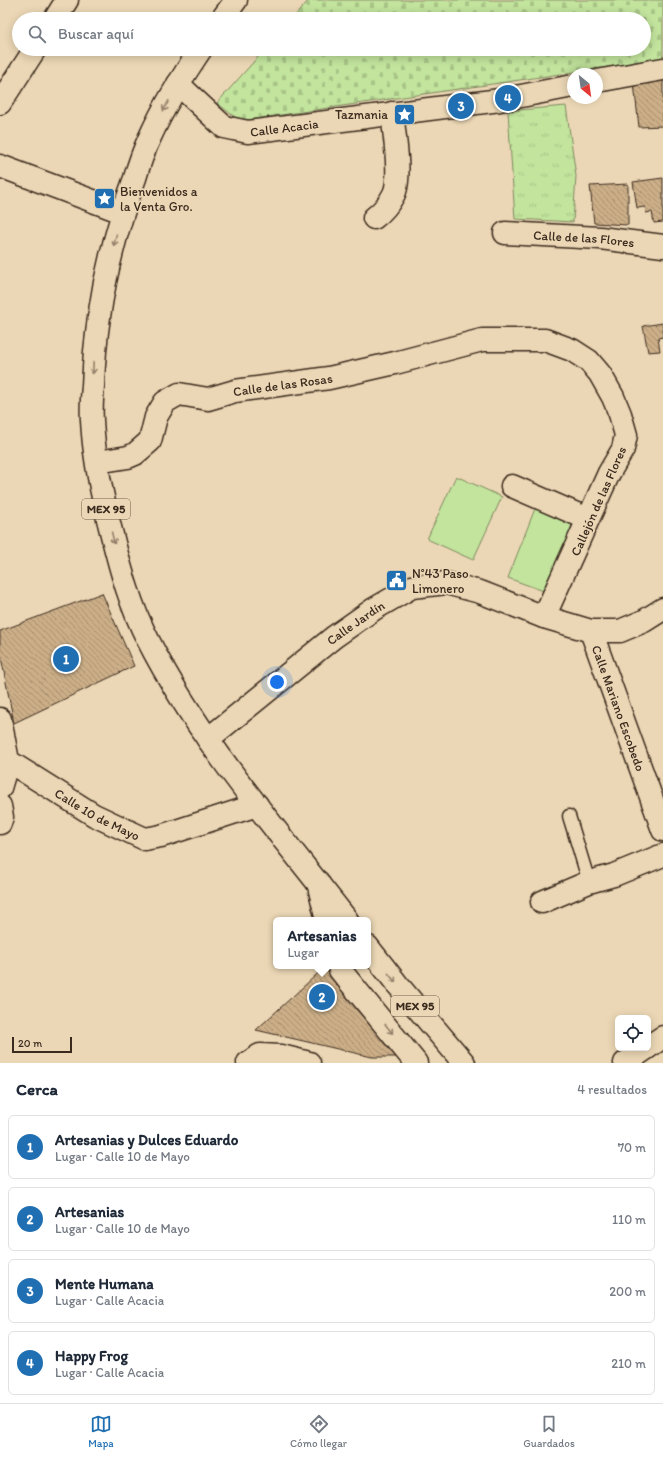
<!DOCTYPE html>
<html lang="es">
<head>
<meta charset="utf-8">
<style>
  :root { --surface:#fff; --page:#f6f6f7; --text:#1f2937; --muted:#747a83; --line:#e0e1e3; --accent:#1f6fb2 }
  body { margin:0; font-family:Itim,sans-serif; background:var(--page); color:var(--text) }
  .controls { position:absolute; right:12px; bottom:12px; display:grid; overflow:hidden; border-radius:6px; box-shadow:0 2px 10px #0003 }
  .controls button { width:36px; height:36px; display:grid; place-items:center; padding:0; border:0; border-bottom:1px solid var(--line); background:var(--surface); color:var(--text); font:20px sans-serif }
  .compass { position:absolute; left:567px; top:68px; width:36px; height:36px; border-radius:50%; background:var(--surface); box-shadow:0 2px 10px #0003; rotate:151deg }
  .scale { position:absolute; left:12px; bottom:10px; width:60px; box-sizing:border-box; padding-left:4px; border:2px solid #3b2a1e; border-top:0; font-size:11px; line-height:14px; white-space:nowrap; color:#3b2a1e; -webkit-text-stroke:3px #ebd7b5; paint-order:stroke }
  .you { position:absolute; left:277px; top:682px; width:14px; height:14px; margin:-10px; border:3px solid #fff; border-radius:50%; background:#1a73e8; box-shadow:0 0 0 6px #1a73e833 }
  .badge { display:grid; place-items:center; width:26px; height:26px; border-radius:50%; background:var(--accent); color:#fff; font-size:13px; font-weight:700 }
  .pin { position:absolute; translate:-50% -50%; border:2px solid #fff; box-shadow:0 1px 4px #0006 }
  .popup { position:absolute; left:273px; top:917px; width:98px; height:52px; box-sizing:border-box; display:grid; place-content:center; border-radius:6px; background:var(--surface); filter:drop-shadow(0 1px 3px #0005); font-size:13px; white-space:nowrap; color:var(--muted) }
  .popup b { font-size:15px; color:var(--text) }
  .popup::after { content:''; position:absolute; left:50%; top:100%; margin-left:-8px; border:8px solid transparent; border-top-color:var(--surface) }
  .list { margin:0; padding:0; list-style:none }
  h2 { display:flex; justify-content:space-between; align-items:center; height:52px; margin:0; padding:0 16px; font-size:17px }
  h2 small { font-size:13px; font-weight:400; color:var(--muted) }
  .list li { display:grid; grid-template-columns:26px 1fr auto; gap:12px; align-items:center; box-sizing:border-box; height:64px; margin:0 8px 8px; padding:0 8px; border:1px solid var(--line); border-radius:6px }
  .list b { display:block; font-size:15px; white-space:nowrap }
  .list p { margin:0; font-size:13px; white-space:nowrap; color:var(--muted) }
  .list em { font-size:13px; font-style:normal; color:var(--muted) }
  .icon { flex:none; width:22px; height:22px; fill:none; stroke:currentColor; stroke-width:2; stroke-linecap:round; stroke-linejoin:round }
  .map { position:relative; flex:none; width:663px; height:1063px; overflow:hidden }
  .search { position:absolute; background:var(--surface); box-shadow:0 2px 10px #0003; left:12px; right:12px; top:12px; height:44px; display:flex; align-items:center; gap:10px; box-sizing:border-box; padding:0 14px; border-radius:22px; color:var(--muted); font-size:15px }
  .sheet { height:340px; background:var(--surface) }
  nav { display:flex; justify-content:space-around; align-items:center; box-sizing:border-box; height:56px; border-top:1px solid var(--line); background:var(--surface); font-size:11px; color:var(--muted) }
  nav a { display:grid; justify-items:center; gap:2px }
  nav .on { color:var(--accent) }
  .map>svg:first-child { display:block }
  .grass { fill:url(#grass-tufts); stroke:#7e875e }
  .cemetery { fill:url(#cemetery-stones); stroke:#7e875e }
  .garden { fill:#c2e49d; stroke:#7e875e }
  .building { fill:url(#building-back-hatch); stroke:#3b2a1e }
  .lines { fill:none; stroke-linecap:round; stroke-linejoin:round }
  .lane-casing { stroke:#3b2a1e; stroke-width:15 }
  .street-casing { stroke:#3b2a1e; stroke-width:25 }
  .secondary-casing { stroke:#3b2a1e; stroke-width:25 }
  .highway-casing { stroke:#3b2a1e; stroke-width:25 }
  .lane { stroke:#ebd7b5; stroke-width:12 }
  .street { stroke:#ebd7b5; stroke-width:22 }
  .secondary { stroke:#ebd7b5; stroke-width:22 }
  .highway { stroke:#ebd7b5; stroke-width:22 }
  .oneway { stroke:#93806a }
  .labels { text-anchor:middle; stroke-width:3.5; stroke-linejoin:round; paint-order:stroke }
  .shield { fill:#ebd7b5; stroke:#705e4b; stroke-width:1 }
  .shield-label { font-size:12px; font-weight:bold; fill:#3b2a1e }
  .poi-label { font-size:13px; fill:#3b2a1e; stroke:#ebd7b5; text-anchor:start }
  .street-label { font-size:13px; fill:#3b2a1e; stroke:#ebd7b5 }
</style>
</head>
<body>
<div class="map">
<svg width="663" height="1063" viewBox="0 0 663 1063">
  <defs>
    <pattern id="grass-tufts" width="24" height="20" patternUnits="userSpaceOnUse"><rect width="24" height="20" fill="#c2e49d"/><path d="M3 7l-1-3M5 7V3M7 7l1-3M15 17l-1-3M17 17v-4M19 17l1-3" fill="none" stroke="#a8c487"/></pattern>
    <pattern id="cemetery-stones" width="16" height="16" patternUnits="userSpaceOnUse"><rect width="16" height="16" fill="#c2e49d"/><path d="M2 7V4a2 2 0 0 1 4 0v3zM10 15v-3a2 2 0 0 1 4 0v3z" fill="#a8c487"/></pattern>
    <pattern id="building-back-hatch" width="6" height="6" patternUnits="userSpaceOnUse"><rect width="6" height="6" fill="#ccaf88"/><path d="M-1 5l2 2M0 0l6 6M5-1l2 2" fill="none" stroke="#a78f6f"/></pattern>
  </defs>
  <rect width="100%" height="100%" fill="#ebd7b5"/>
  <filter id="ink" filterUnits="userSpaceOnUse"><feTurbulence type="fractalNoise" baseFrequency=".025" numOctaves="2"/><feDisplacementMap in="SourceGraphic" scale="8" xChannelSelector="R" yChannelSelector="G"/><feConvolveMatrix kernelMatrix="1 2 1 2 8 2 1 2 1" color-interpolation-filters="sRGB"/></filter>
  <g filter="url(#ink)">
    <path class="grass" d="M566,106L576,176L573,222L515,219L508,111Z"/>
    <path class="cemetery" d="M309,0H663V59L240,121L217,103L265,49H644V19H292Z"/>
    <path class="garden" d="M456,476L502,497L473,560L427,539Z
      M536,506L574,518L552,594L508,578Z"/>
    <path class="building" d="M663,78V126L639,127L634,84Z
      M663,178V222L654,223L652,212L646,213L645,207L637,208L633,182Z
      M628,184V225L594,223L590,186Z
      M663,323V337L658,338L660,351L648,352L643,326Z
      M102,593L134,666L14,723L0,652V631Z
      M326,966H328L398,1057H372L256,1030Z"/>
    <g class="lines">
      <defs>
        <path id="lane" d="M569,816L589,882"/>
        <g id="street">
          <path d="M55,19L67,0"/>
          <path d="M597,81L663,69"/>
          <path id="s1" d="M178,84L224,127L248,132L500,100L573,86"/>
          <path d="M0,103L35,49"/>
          <path d="M374,218C382,212 389,204 394,194C402,177 394,133 392,113"/>
          <path id="s2" d="M505,233L600,238L663,246"/>
          <path id="s3" d="M97,462L128,457L135,454L150,441L156,417L165,402L179,394L208,399L235,391L329,378L395,363L482,340H545L572,350L589,361L600,374L613,397L620,414L626,435L623,449L609,473L544,617"/>
          <path d="M512,486L588,519"/>
          <path id="s4" d="M591,631L663,830"/>
          <path id="s5" d="M0,719L8,761L94,815L145,839L161,836L257,805"/>
          <path id="s6" d="M208,739L334,637L374,609L412,587L446,583L480,592L544,617L591,631H620L644,621L663,609"/>
          <path d="M0,788L8,761"/>
          <path d="M0,806L2,817L0,823"/>
          <path d="M318,882L327,920"/>
          <path d="M542,902L589,882L614,875L663,855"/>
          <path d="M339,966L340,970L416,1063"/>
          <path d="M648,1047L663,1037"/>
          <path d="M248,1063L260,1055L281,1056L309,1063"/>
          <path d="M625,1063L647,1048"/>
        </g>
        <path id="secondary" d="M0,166L122,212"/>
        <path id="highway" d="M222,19L236,0
          M201,49C182,77 164,106 150,137C144,150 139,164 135,178C110,245 95,315 93,386C92,397 91,409 92,420C94,459 102,497 112,535C121,571 131,607 148,640C200,742 277,830 347,920
          M368,947L397,984L464,1063"/>
      </defs>
      <use href="#lane" class="lane-casing"/>
      <use href="#street" class="street-casing"/>
      <use href="#secondary" class="secondary-casing"/>
      <use href="#highway" class="highway-casing"/>
      <use href="#lane" class="lane"/>
      <use href="#street" class="street"/>
      <use href="#secondary" class="secondary"/>
      <use href="#highway" class="highway"/>
    </g>
    <defs><path id="oneway-shaft" d="M-6 0H5M1.5-3L5.5 0L1.5 3" fill="none" stroke-width="1.6" stroke-linecap="round" stroke-linejoin="round"/></defs>
    <g class="oneway">
      <use href="#oneway-shaft" transform="translate(166 106) rotate(118)"/>
      <use href="#oneway-shaft" transform="translate(115 240) rotate(104)"/>
      <use href="#oneway-shaft" transform="translate(93 368) rotate(92)"/>
      <use href="#oneway-shaft" transform="translate(113 538) rotate(76)"/>
      <use href="#oneway-shaft" transform="translate(392 978) rotate(52)"/>
      <use href="#oneway-shaft" transform="translate(389 1029) rotate(51)"/>
    </g>
  </g>
  <defs>
    <symbol id="sight-square" viewBox="-11 -11 22 22"><rect x="-9" y="-9" width="18" height="18" rx="4" fill="#1f6fb2" stroke="#ebd7b5"/><path d="M0-6L1.8-2.2L6-1.7L2.9 1.2L3.7 5.4L0 3.3L-3.7 5.4L-2.9 1.2L-6-1.7L-1.8-2.2Z" fill="#fff"/></symbol>
    <symbol id="civic-square" viewBox="-11 -11 22 22"><rect x="-9" y="-9" width="18" height="18" rx="4" fill="#1f6fb2" stroke="#ebd7b5"/><path d="M-.6-6.5H3V-4.5H.6V-3L4-1V1h2V6H-6V1h2V-1L-.6-3ZM-1.2 2.5V6h2.4V2.5Z" fill="#fff"/></symbol>
  </defs>
  <g fill-rule="evenodd">
    <use href="#sight-square" x="392" y="102" width="25" height="25"/>
    <use href="#sight-square" x="92" y="186" width="25" height="25"/>
    <use href="#civic-square" x="384" y="568" width="25" height="25"/>
  </g>
  <g class="labels">
    <g class="shield">
      <rect x="82" y="499" width="48" height="20" rx="3"/>
      <rect x="391" y="996" width="48" height="20" rx="3"/>
    </g>
    <g class="shield-label">
      <text x="106" y="513">MEX 95</text>
      <text x="415" y="1010">MEX 95</text>
    </g>
    <g class="poi-label">
      <text x="388" y="119" text-anchor="end">Tazmania</text>
      <text x="120" y="196">Bienvenidos a<tspan x="120" dy="15">la Venta Gro.</tspan></text>
      <text x="412" y="578">N°43 Paso<tspan x="412" dy="15">Limonero</tspan></text>
    </g>
    <g class="street-label">
      <text dy="5" stroke="none"><textPath href="#s1" startOffset="124">Calle Acacia</textPath></text>
      <text dy="5" stroke="none"><textPath href="#s2" startOffset="79">Calle de las Flores</textPath></text>
      <text dy="5" stroke="none"><textPath href="#s3" startOffset="223">Calle de las Rosas</textPath></text>
      <text transform="translate(598 501) rotate(-66)" y="5">Callejón de las Flores</text>
      <text dy="5" stroke="none"><textPath href="#s6" startOffset="188">Calle Jardín</textPath></text>
      <text dy="5" stroke="none"><textPath href="#s4" startOffset="82">Calle Mariano Escobedo</textPath></text>
      <text dy="5" stroke="none"><textPath href="#s5" startOffset="147">Calle 10 de Mayo</textPath></text>
    </g>
  </g>
</svg>
<div class="controls">
<button><svg class="icon" aria-label="locate" viewBox="0 0 24 24"><circle cx="12" cy="12" r="6"/><path d="M12 2v4M12 18v4M2 12h4M18 12h4"/></svg></button>
</div>
<svg class="compass" viewBox="-18 -18 36 36"><path d="M0-13l5 13h-10z" fill="#e53935"/><path d="M0 13l5-13h-10z" fill="#747a83"/></svg>
<div class="scale">20 m</div>
<div class="you"></div>
<div class="pin badge" style="left:66px;top:659px">1</div>
<div class="pin badge" style="left:322px;top:997px">2</div>
<div class="popup"><b>Artesanias</b>Lugar</div>
<div class="pin badge" style="left:461px;top:106px">3</div>
<div class="pin badge" style="left:508px;top:98px">4</div>
<div class="search"><svg class="icon" aria-label="search" viewBox="0 0 24 24"><circle cx="10" cy="10" r="6"/><path d="M15 15l6 6"/></svg>Buscar aquí</div>
</div>
<section class="sheet">
<h2>Cerca<small>4 resultados</small></h2>
<ul class="list">
<li><span class="badge">1</span><div><b>Artesanias y Dulces Eduardo</b><p>Lugar · Calle 10 de Mayo</p></div><em>70 m</em></li>
<li><span class="badge">2</span><div><b>Artesanias</b><p>Lugar · Calle 10 de Mayo</p></div><em>110 m</em></li>
<li><span class="badge">3</span><div><b>Mente Humana</b><p>Lugar · Calle Acacia</p></div><em>200 m</em></li>
<li><span class="badge">4</span><div><b>Happy Frog</b><p>Lugar · Calle Acacia</p></div><em>210 m</em></li>
</ul>
</section>
<nav>
<a class="on"><svg class="icon" aria-label="map" viewBox="0 0 24 24"><path d="M3 6l6-2 6 2 6-2v14l-6 2-6-2-6 2zM9 4v14M15 6v14"/></svg>Mapa</a>
<a><svg class="icon" aria-label="directions" viewBox="0 0 24 24"><path d="M12 3l9 9-9 9-9-9zM9 14v-3h6M13 9l2 2-2 2"/></svg>Cómo llegar</a>
<a><svg class="icon" aria-label="saved" viewBox="0 0 24 24"><path d="M7 4h10v16l-5-4-5 4z"/></svg>Guardados</a>
</nav>
</body>
</html>
